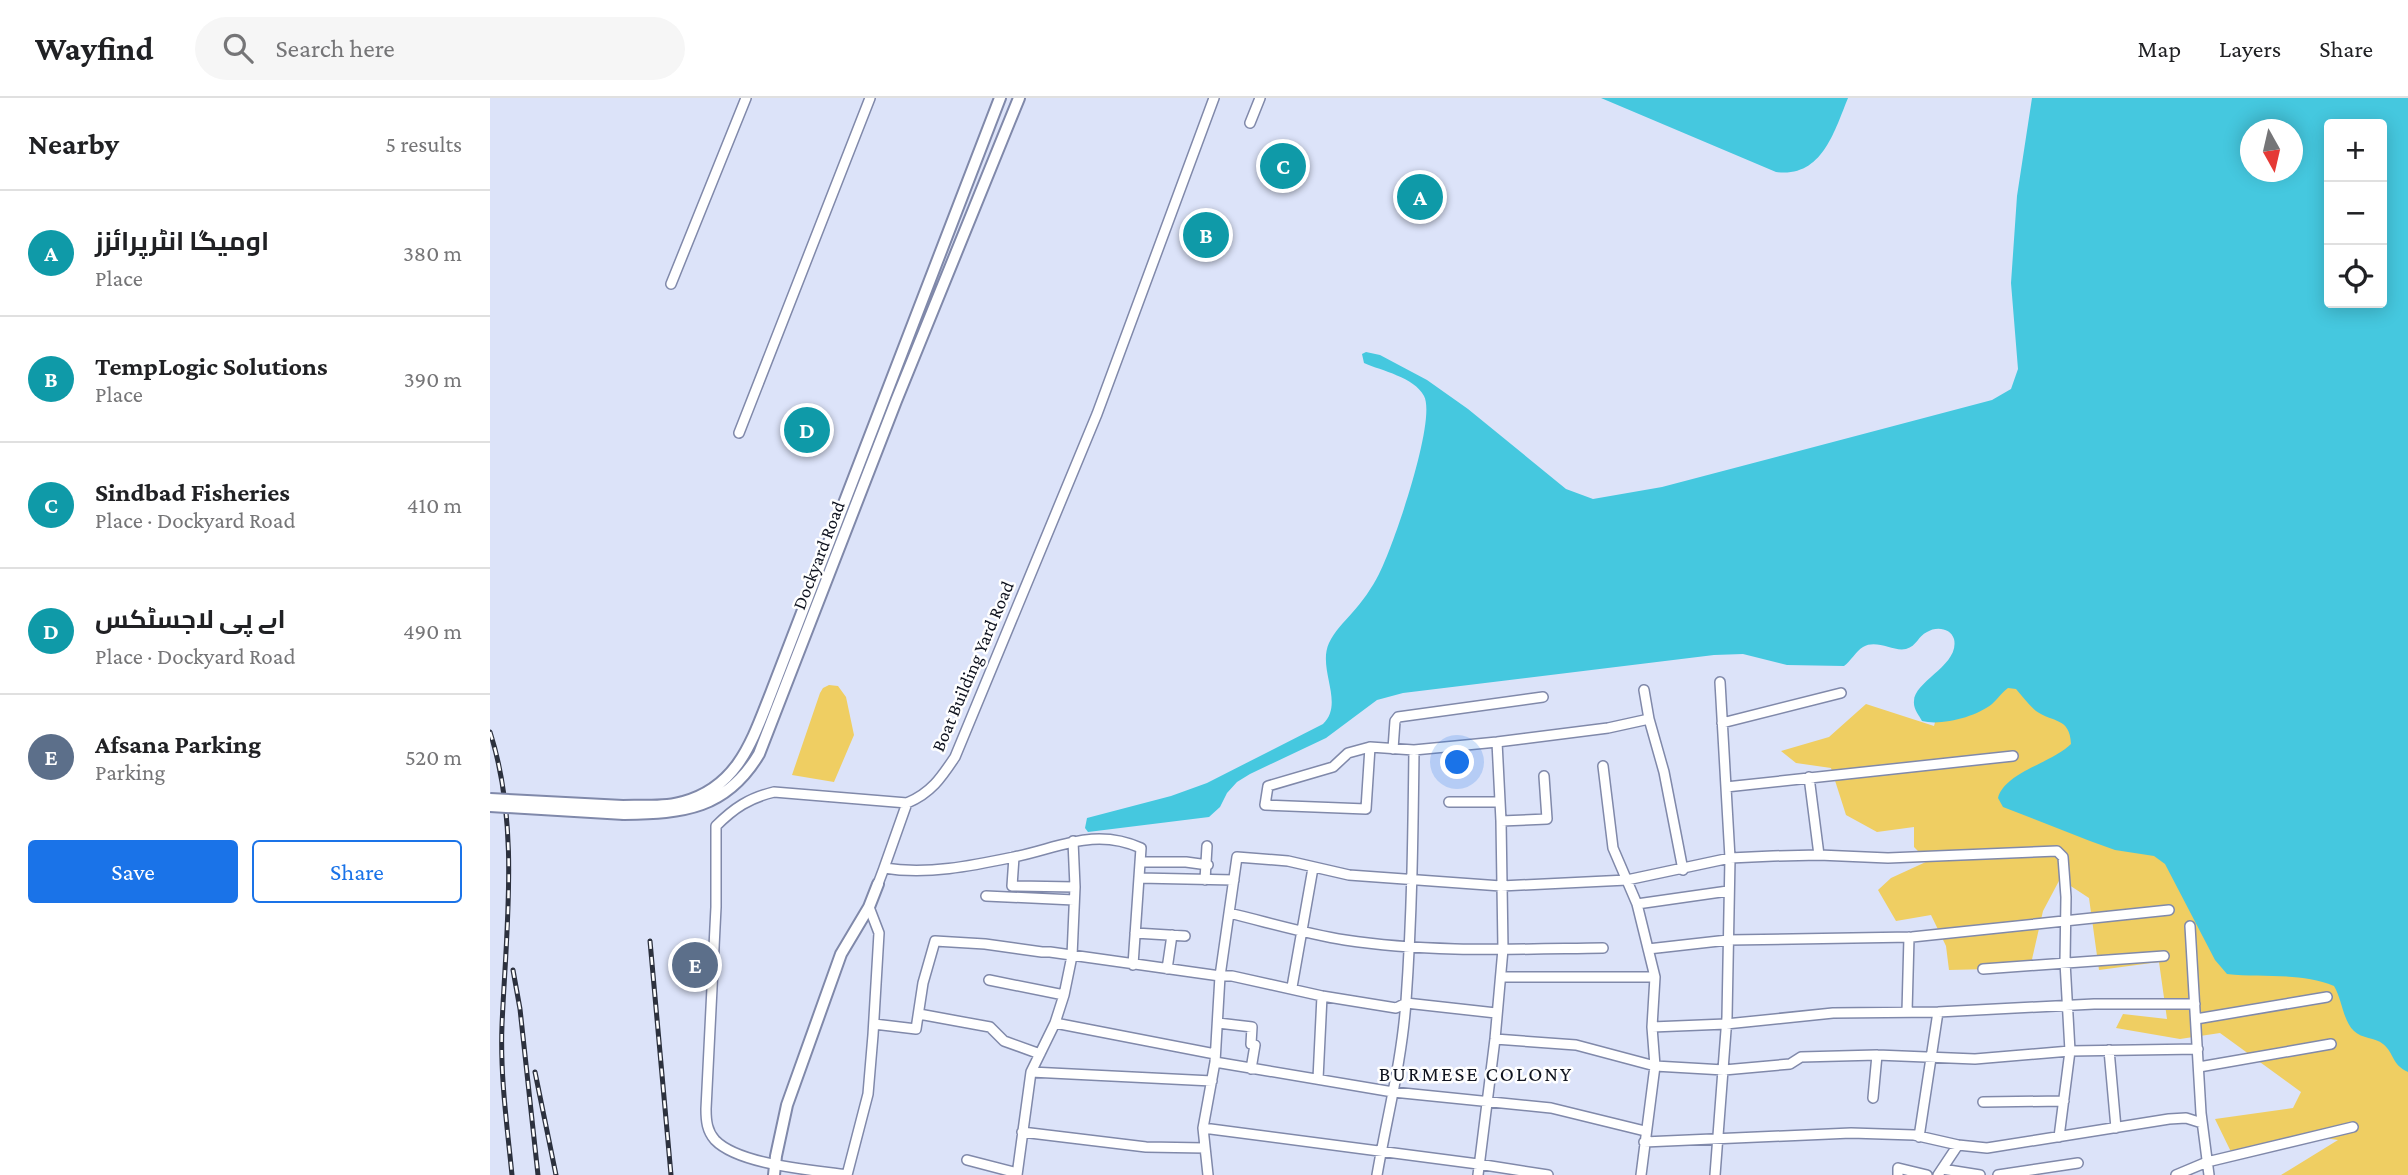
<!DOCTYPE html>
<html lang="en">
<head>
<meta charset="utf-8">
<style>
  :root { --surface:#fff; --page:#f6f6f6; --text:#202124; --muted:#757577; --line:#e0e0e0; --accent:#1a73e8 }
  body { margin:0; font-family:"Crimson Pro",Cairo,serif; background:var(--page); color:var(--text) }
  .controls { position:absolute; right:21px; top:21px; display:grid; overflow:hidden; border-radius:7px; box-shadow:0 4px 18px #0003 }
  .controls button { width:63px; height:63px; display:grid; place-items:center; padding:0; border:0; border-bottom:2px solid var(--line); background:var(--surface); color:var(--text); font:35px sans-serif }
  .compass { position:absolute; left:1750px; top:21px; width:63px; height:63px; border-radius:50%; background:var(--surface); box-shadow:0 4px 18px #0003; rotate:172deg }
  .you { position:absolute; left:968px; top:665px; width:24px; height:24px; margin:-18px; border:5px solid #fff; border-radius:50%; background:#1a73e8; box-shadow:0 0 0 10px #1a73e833 }
  .badge { display:grid; place-items:center; width:46px; height:46px; border-radius:50%; background:var(--accent); color:#fff; font-size:23px; font-weight:700 }
  .pin { position:absolute; translate:-50% -50%; border:4px solid #fff; box-shadow:0 2px 7px #0006 }
  .list { margin:0; padding:0; list-style:none }
  h2 { display:flex; justify-content:space-between; align-items:center; height:91px; margin:0; padding:0 28px; font-size:30px }
  h2 small { font-size:23px; font-weight:400; color:var(--muted) }
  .list li { display:grid; grid-template-columns:46px 1fr auto; gap:21px; align-items:center; box-sizing:border-box; height:126px; padding:0 28px; border-top:2px solid var(--line) }
  .list b { display:block; font-size:26px; white-space:nowrap }
  .list p { margin:0; font-size:23px; white-space:nowrap; color:var(--muted) }
  .list em { font-size:23px; font-style:normal; color:var(--muted) }
  .actions { display:flex; gap:14px; padding:21px 28px }
  .actions a { flex:1; padding:16px 0; border:2px solid var(--accent); border-radius:7px; text-align:center; font-size:24px; color:var(--accent) }
  .actions .main { background:var(--accent); color:#fff }
  .icon { flex:none; width:38px; height:38px; fill:none; stroke:currentColor; stroke-width:2; stroke-linecap:round; stroke-linejoin:round }
  .map { position:relative; flex:none; width:1918px; height:1077px; overflow:hidden }
  header { display:flex; align-items:center; gap:42px; box-sizing:border-box; height:98px; padding:0 35px; background:var(--surface); border-bottom:2px solid var(--line) }
  header strong { font-size:33px }
  nav { display:flex; gap:38px; margin-inline-start:auto; font-size:24px }
  .search { width:490px; height:63px; background:var(--page); display:flex; align-items:center; gap:18px; box-sizing:border-box; padding:0 24px; border-radius:38px; color:var(--muted); font-size:26px }
  main { display:flex }
  aside { flex:1; background:var(--surface) }
  .map>svg:first-child { display:block }
  .green { fill:#efce62 }
  .water { fill:#45c8df; fill-rule:evenodd }
  .lines { fill:none; stroke-linecap:round; stroke-linejoin:round }
  .minor-casing { stroke:#8089aa; stroke-width:12 }
  .tertiary-casing { stroke:#8089aa; stroke-width:14 }
  .minor { stroke:#fff; stroke-width:9 }
  .tertiary { stroke:#fff; stroke-width:10 }
  .rail-casing { stroke:#2c313e; stroke-width:5 }
  .rail { stroke:#fff; stroke-width:2.5; stroke-dasharray:8; stroke-linecap:butt }
  .tertiary-bridge-casing { stroke:#8089aa; stroke-width:14; stroke-linecap:butt }
  .tertiary-bridge { stroke:#fff; stroke-width:10 }
  .labels { text-anchor:middle; stroke-width:5; stroke-linejoin:round; paint-order:stroke }
  .street-label { font-size:19px; fill:#101420; stroke:#fff }
  .neighbourhood-label { font-size:21px; letter-spacing:2px; fill:#101420; stroke:#fff }
</style>
</head>
<body>
<header>
<strong>Wayfind</strong>
<div class="search"><svg class="icon" aria-label="search" viewBox="0 0 24 24"><circle cx="10" cy="10" r="6"/><path d="M15 15l6 6"/></svg>Search here</div>
<nav><a>Map</a><a>Layers</a><a>Share</a></nav>
</header>
<main>
<aside>
<h2>Nearby<small>5 results</small></h2>
<ul class="list">
<li><span class="badge" style="background:#0f9aa8">A</span><div><b>اومیگا انٹرپرائزز</b><p>Place</p></div><em>380 m</em></li>
<li><span class="badge" style="background:#0f9aa8">B</span><div><b>TempLogic Solutions</b><p>Place</p></div><em>390 m</em></li>
<li><span class="badge" style="background:#0f9aa8">C</span><div><b>Sindbad Fisheries</b><p>Place · Dockyard Road</p></div><em>410 m</em></li>
<li><span class="badge" style="background:#0f9aa8">D</span><div><b>اے پی لاجسٹکس</b><p>Place · Dockyard Road</p></div><em>490 m</em></li>
<li><span class="badge" style="background:#5c6f8a">E</span><div><b>Afsana Parking</b><p>Parking</p></div><em>520 m</em></li>
</ul>
<div class="actions"><a class="main">Save</a><a>Share</a></div>
</aside>
<div class="map">
<svg width="1918" height="1077" viewBox="0 0 1918 1077">
  <rect width="100%" height="100%" fill="#dce3f9"/>
  <path class="green" d="M1918,340V1077H1791L1848,1042L1814,1037L1744,1060L1725,1021L1803,1010L1811,994L1730,935L1690,941L1626,930L1633,916L1677,921L1669,864L1609,872L1599,800L1570,781L1553,813L1540,870L1459,872L1456,848L1441,817L1406,823L1388,792L1401,780L1438,763L1424,749V729L1387,734L1356,717L1341,670L1306,665L1291,653L1339,639L1376,606L1444,628L1454,592Z
    M339,587L348,588L356,599L364,637L344,684L302,677L330,595L333,590Z"/>
  <path class="water" d="M1111,0H1358C1344,34 1332,80 1286,74Z
    M1542,0H1918V974C1901,966 1905,956 1893,946C1885,939 1872,941 1864,933C1853,923 1852,901 1844,888C1811,874 1772,880 1737,876L1725,862L1675,766L1664,758L1625,752L1600,743L1513,709L1508,700C1515,674 1562,665 1581,646C1580,619 1563,625 1546,613C1539,607 1532,598 1526,591L1518,590C1511,595 1508,601 1502,606C1486,619 1451,628 1432,623C1429,617 1423,611 1424,603C1424,583 1470,567 1464,541C1461,530 1446,528 1437,534C1428,538 1427,548 1416,551C1403,554 1387,541 1373,549C1366,553 1361,563 1354,568L1297,567L1253,556L1224,557L913,595L887,602L836,640L760,676L747,684L737,695L730,709L719,719L598,734L595,730L597,720L681,698L717,685L833,626C855,605 827,571 839,545C844,534 854,524 862,515C872,504 882,490 889,476C903,449 947,322 934,298C924,279 892,273 874,265L872,256L876,254L890,257L937,282L978,311L1076,391L1103,401L1172,389L1502,302L1521,291L1528,271L1521,185L1527,98ZM1839,26H1892V205H1839ZM1760,32H1802V74H1760Z"/>
  <g class="lines">
    <defs>
      <path id="minor" d="M760,25L770,0
        M181,186L256,0
        M249,335L380,0
        M1154,592L1159,621L1174,674L1193,772
        M1232,625L1351,595
        M880,649L876,711L775,707L778,688L843,669L858,655L880,649L924,652L1007,644L1118,630L1159,621
        M903,651L905,623L908,619L1053,599
        M1113,668L1123,750L1147,806L1165,879L1162,929L1165,968L1151,1077
        M1319,679L1329,757
        M1236,689L1523,658
        M959,704H1010
        M1011,723L1057,721L1054,678
        M524,759L522,788L585,789
        M650,764H696L718,767
        M394,770L417,705
        M649,780L744,782
        M715,782L717,748
        M388,786L394,770C437,777 481,768 524,759C569,750 604,729 651,750L643,867
        M496,798L584,802
        M1147,806L1238,793
        M739,815C777,824 816,836 855,842C940,855 1028,851 1113,850
        M1700,828L1711,1015L1719,1077
        M645,835L695,838
        M1158,851L1238,842L1422,839L1679,812
        M677,871L682,837
        M1493,871L1674,858
        M1011,879H1165
        M499,882L574,897
        M802,889L823,770
        M1417,914L1419,839
        M429,916L500,929L514,943L550,956
        M1706,921L1837,899
        M565,925L725,956
        M728,925L762,929L761,946L765,947L761,971
        M384,926L426,931L433,885L445,843L495,846L552,854H560L730,878H742L832,898L906,910L916,905L1006,915
        M1162,929L1236,926L1343,915L1448,914L1604,906H1705
        M1005,941L1086,947L1165,968L1234,972L1300,966L1311,959L1387,957L1485,961L1580,953L1708,951
        M1619,952L1626,1030
        M725,964L903,994L1061,1010L1155,1033
        M1709,969L1841,946
        M541,974L722,983
        M828,981L832,898
        M1383,1000L1387,957
        M1493,1004L1574,1003
        M713,1030L988,1066L1058,1077
        M532,1034L656,1049L715,1050
        M1429,1039L1448,914
        M1154,1044L1361,1035L1424,1037L1468,1047L1497,1050L1679,1021L1696,1020L1712,1025
        M477,1062L527,1075
        M1452,1071L1490,1077
        M357,1077C323,1072 249,1067 225,1042C217,1033 216,1023 216,1011L226,809V728C244,710 259,700 284,694L417,705C441,695 451,680 465,659L607,316L724,0
        M357,1077L378,996L383,937L389,835L379,809
        M527,1077L541,974L565,925L574,897L582,858L585,789L583,743
        M718,1077L713,1030L725,964L730,878L747,759L798,763L859,777L1011,788L1137,782L1240,760L1283,758L1329,757L1398,760L1567,753L1573,759L1576,799L1575,864L1580,953L1569,1039
        M887,1077C897,1019 912,962 916,903C922,819 923,736 924,652
        M988,1077L1005,941L1013,851L1011,723L1007,644
        M1225,1077L1237,919L1240,760L1230,584
        M1408,1077V1070L1437,1077
        M1448,1077L1468,1047
        M1508,1077L1588,1065
        M1686,1077L1717,1064L1863,1029"/>
      <path id="tertiary" d="M133,708C152,707 175,710 193,704C248,689 262,643 281,595L510,0
        M134,716C194,715 236,711 269,656L406,303L529,0
        M284,1077L286,1058L297,1007L351,856L379,809L388,786"/>
    </defs>
    <use href="#minor" class="minor-casing"/>
    <use href="#tertiary" class="tertiary-casing"/>
    <use href="#minor" class="minor"/>
    <use href="#tertiary" class="tertiary"/>
    <defs>
      <path id="rail" d="M0,634C30,727 16,832 12,927C10,977 17,1027 22,1077
        M160,843L181,1077
        M23,872L30,911L48,1077
        M45,974L66,1077"/>
    </defs>
    <use href="#rail" class="rail-casing"/>
    <use href="#rail" class="rail"/>
    <defs>
      <path id="tertiary-bridge" d="M0,701L133,708
        M0,708L134,716"/>
    </defs>
    <use href="#tertiary-bridge" class="tertiary-bridge-casing"/>
    <use href="#tertiary-bridge" class="tertiary-bridge"/>
  </g>
  <g class="labels">
    <g class="street-label">
      <text transform="translate(328 457) rotate(-69)" y="7">Dockyard Road</text>
      <text transform="translate(482 568) rotate(-67)" y="7">Boat Building Yard Road</text>
    </g>
    <g class="neighbourhood-label">
      <text x="986" y="983">BURMESE COLONY</text>
    </g>
  </g>
</svg>
<div class="controls">
<button>+</button>
<button>−</button>
<button><svg class="icon" aria-label="locate" viewBox="0 0 24 24"><circle cx="12" cy="12" r="6"/><path d="M12 2v4M12 18v4M2 12h4M18 12h4"/></svg></button>
</div>
<svg class="compass" viewBox="-18 -18 36 36"><path d="M0-13l5 13h-10z" fill="#e53935"/><path d="M0 13l5-13h-10z" fill="#757577"/></svg>
<div class="you"></div>
<div class="pin badge" style="left:930px;top:99px;background:#0f9aa8">A</div>
<div class="pin badge" style="left:716px;top:137px;background:#0f9aa8">B</div>
<div class="pin badge" style="left:793px;top:68px;background:#0f9aa8">C</div>
<div class="pin badge" style="left:317px;top:332px;background:#0f9aa8">D</div>
<div class="pin badge" style="left:205px;top:867px;background:#5c6f8a">E</div>
</div>
</main>
</body>
</html>
